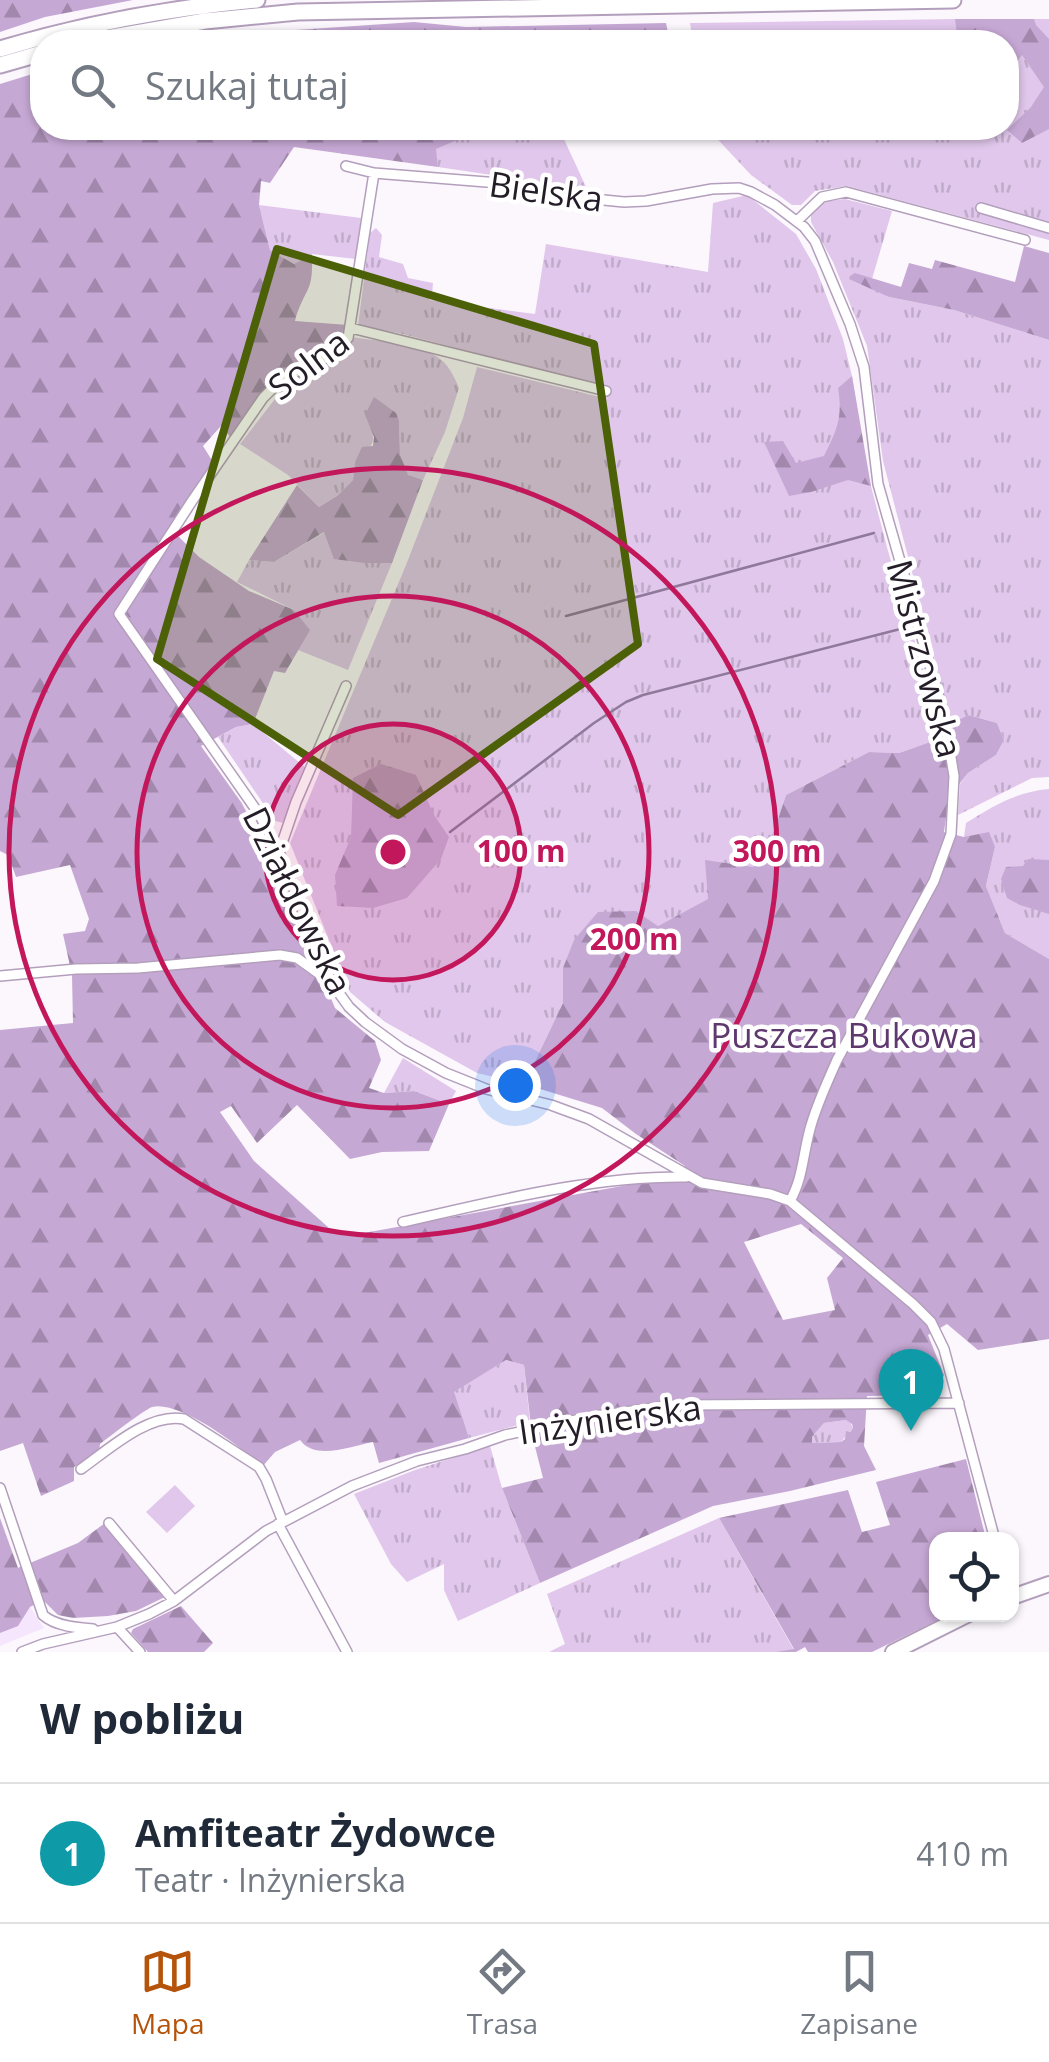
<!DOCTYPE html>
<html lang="pl">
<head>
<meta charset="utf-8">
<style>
  :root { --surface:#fff; --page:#f6f6f7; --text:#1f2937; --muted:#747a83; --line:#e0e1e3; --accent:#b45309 }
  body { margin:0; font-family:"Open Sans",sans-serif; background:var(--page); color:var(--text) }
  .controls { position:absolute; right:30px; bottom:30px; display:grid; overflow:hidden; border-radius:20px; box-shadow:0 2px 8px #0004 }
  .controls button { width:90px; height:90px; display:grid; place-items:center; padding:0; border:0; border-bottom:2px solid var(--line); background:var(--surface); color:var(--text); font:50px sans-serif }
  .you { position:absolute; left:515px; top:1085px; width:35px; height:35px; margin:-25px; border:8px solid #fff; border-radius:50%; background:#1a73e8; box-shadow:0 0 0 15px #1a73e833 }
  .badge { display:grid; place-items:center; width:65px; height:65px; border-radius:50%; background:var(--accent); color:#fff; font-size:32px; font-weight:700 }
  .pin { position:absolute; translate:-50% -82px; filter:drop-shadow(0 2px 5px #0008) }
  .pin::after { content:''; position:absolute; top:52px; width:35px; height:30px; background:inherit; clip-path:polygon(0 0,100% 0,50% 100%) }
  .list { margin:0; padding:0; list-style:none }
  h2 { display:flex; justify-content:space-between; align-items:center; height:130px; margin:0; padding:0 40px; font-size:42px }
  h2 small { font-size:32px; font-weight:400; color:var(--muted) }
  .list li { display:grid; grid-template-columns:65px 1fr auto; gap:30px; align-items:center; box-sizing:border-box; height:140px; padding:0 40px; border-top:2px solid var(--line) }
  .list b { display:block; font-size:38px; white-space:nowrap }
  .list p { margin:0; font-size:32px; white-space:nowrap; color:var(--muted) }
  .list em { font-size:32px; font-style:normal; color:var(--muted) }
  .icon { flex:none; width:55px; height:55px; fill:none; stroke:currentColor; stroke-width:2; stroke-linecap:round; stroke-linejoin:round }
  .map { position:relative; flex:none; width:1049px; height:1652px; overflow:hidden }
  .search { position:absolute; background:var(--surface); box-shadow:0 2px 8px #0004; left:30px; right:30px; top:30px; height:110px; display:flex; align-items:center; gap:25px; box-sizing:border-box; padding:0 35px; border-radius:40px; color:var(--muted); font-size:38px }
  .sheet { height:270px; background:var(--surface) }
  nav { display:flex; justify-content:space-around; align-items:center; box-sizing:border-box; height:140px; border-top:2px solid var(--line); background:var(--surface); font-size:28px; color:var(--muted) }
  nav a { display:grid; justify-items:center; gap:5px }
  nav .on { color:var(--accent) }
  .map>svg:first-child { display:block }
  .built { fill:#f6e6fd }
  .grass { fill:url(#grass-tufts) }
  .forest { fill:url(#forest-firs); fill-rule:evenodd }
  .garden { fill:#e0c7eb }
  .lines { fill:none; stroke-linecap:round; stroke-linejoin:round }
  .stream { stroke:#8f799a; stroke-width:2.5 }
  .minor-casing { stroke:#b39fbc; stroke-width:12 }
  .primary-casing { stroke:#b39fbc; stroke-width:18 }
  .motorway-casing { stroke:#b39fbc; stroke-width:19 }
  .minor { stroke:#fff; stroke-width:9 }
  .primary { stroke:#fff; stroke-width:14 }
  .motorway { stroke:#fff; stroke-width:15 }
  .marked { fill:#4c6007; fill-opacity:0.2; stroke:#4c6007; stroke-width:8; stroke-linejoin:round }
  .ring { fill:none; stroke:#c2185b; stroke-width:5 }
  .labels { text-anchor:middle; stroke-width:9; stroke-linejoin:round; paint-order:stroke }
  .street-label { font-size:35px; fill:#241d28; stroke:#fff }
  .park-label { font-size:35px; fill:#5f386f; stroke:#fff }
  .centre { fill:#c2185b; stroke:#fff; stroke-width:5 }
  .ring-label { font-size:30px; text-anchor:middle; font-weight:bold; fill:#c2185b; stroke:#fff; stroke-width:9; stroke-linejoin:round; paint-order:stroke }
</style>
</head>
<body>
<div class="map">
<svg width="1049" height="1652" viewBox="0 0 1049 1652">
  <defs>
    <pattern id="grass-tufts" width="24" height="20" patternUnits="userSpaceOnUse" patternTransform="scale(2.5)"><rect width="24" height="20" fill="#e0c7eb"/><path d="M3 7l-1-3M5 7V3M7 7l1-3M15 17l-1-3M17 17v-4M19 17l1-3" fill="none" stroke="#c0aaca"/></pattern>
    <pattern id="forest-firs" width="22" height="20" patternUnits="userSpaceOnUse" patternTransform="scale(2.5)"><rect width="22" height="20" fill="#c6a8d4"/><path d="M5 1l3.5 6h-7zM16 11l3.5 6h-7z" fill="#a188ac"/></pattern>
  </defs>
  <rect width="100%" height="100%" fill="#fbf7fd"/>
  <path class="built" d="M30,1607L44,1628L0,1646V1633L18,1625Z"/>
  <path class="grass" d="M955,19H1049V240L847,186L815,191L801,205H792L751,175L709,130V128H1006V42H693L690,23Z
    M485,128H553L563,137L587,189L438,167L435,149Z
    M747,195L796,234L816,269L843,339L852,376L867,471L888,551L942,732L930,742L899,753L869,752L786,795L774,831L753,867L709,899L658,926L636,912L563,968V1003L524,1084L477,1073L385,1022L350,992L290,843L406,565L463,418L477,367L604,398L609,388L399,333L358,326L370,233L376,228L382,235L379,257L403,264L408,278L433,283L432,295L429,300L535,314L546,244L708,272L713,203Z
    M845,199L892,211L872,279L852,274L889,297L954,310L1049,340V777L1032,778L958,815L960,784L968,773L996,755L1004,740L997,723L969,715L952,725L883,461L867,346L833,262L811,222V212L821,202Z
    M259,205L361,218L356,259L312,254L294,264L270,250Z
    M351,337C373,340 417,345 436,356C448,363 454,376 459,388L445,432L423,480L408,476L400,454L399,421L365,415C377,442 377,442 355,462L353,480L337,496L319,507L288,475L240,444L292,377L315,366L335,362Z
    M325,532L365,563H392L348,670L298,650L309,630L294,610L237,582L249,560L274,562Z
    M253,724L307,769L284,823L275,821L218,737L236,727Z
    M1049,789V959L1005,933L986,886L995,847L964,837L966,823C993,806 1016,792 1049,789Z
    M403,1058L456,1091L449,1104L414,1091L384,1093Z
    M506,1360L524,1365L530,1422L469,1438L453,1392Z
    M846,1420L850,1422L853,1428L841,1442L812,1443V1437L824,1423Z
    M490,1446L502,1488L540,1583L458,1621L444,1590V1564L407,1582L391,1564L354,1494L415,1470Z
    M719,1518L794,1650L775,1652H549L565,1644L547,1594Z"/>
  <path class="forest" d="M0,0H133L45,17L0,32Z
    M955,19H1034L1036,25L1049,39V129L1022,143L1007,130L1031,107L1044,87L1022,55L1007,74L1006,42H958Z
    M414,22L466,27L666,23L670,42H189L266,32Z
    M42,71V128H485L436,149L438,167L294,147L270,183L261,181L259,205L270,250L294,264L312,254C312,265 313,279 308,289C303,300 298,308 295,321L348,325L329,352L313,356L287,369L232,439L221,426L203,446L213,462L172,525L177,535L199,557L249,591L294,610L310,630L285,673L274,671L253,724L236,727L201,746L241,802L270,854L335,1008L375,1041L381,1060L369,1088L384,1093L414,1091L449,1104L429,1151L382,1152L350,1159L297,1105L257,1143L231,1106L220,1112L254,1161L329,1228L345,1233H364L644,1182L672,1179L685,1166L636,1134L602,1108L524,1084L563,1003V968L574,940L598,912L636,911L658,926L708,899L705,860L753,867L774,831L786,795L869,752L899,753L930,742L958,720L969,715L997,723L1004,740L996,755L968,773L949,797L944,832L964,837L989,832L995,847L986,886L1005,933L1049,959V1339L978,1350L947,1324L928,1335L944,1375L934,1395L867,1396L864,1446L876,1470L790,1491L713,1506L540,1583L502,1488L543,1478L532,1435L524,1365L506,1360L454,1392L469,1438L379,1463L373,1442C351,1446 315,1461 300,1440L275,1452L262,1467C243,1448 180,1400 152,1407C144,1410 109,1437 100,1444L99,1452L74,1467V1481L41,1496L23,1443L0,1451V1030L73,1023L72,975L63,934L85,931L89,919L70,865L16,877L8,855L0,851V84ZM801,1224L843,1258L827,1278L835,1310L783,1320L744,1242ZM846,1420L852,1424L853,1428L850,1432L846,1431L845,1439L841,1442L812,1443V1437L824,1423Z
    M1024,246L1049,253V340L954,310L889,297L849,279L850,276L855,273L901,287L909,263L932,269L935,260L1015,282Z
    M852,376L871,486L848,480L811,492L789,496L764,442L783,441L796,463L824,456C837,430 843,417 838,388Z
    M374,397L396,413L399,421L400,454L408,475L423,480L392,563H365L334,559L324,532L274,562L249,560L297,485L319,507L337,496L353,480L355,462L362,447L373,446L374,437L365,415Z
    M381,764L416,775L434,815L449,837L441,859L407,898L373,908L337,906L335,875L351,837L353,778Z
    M1028,859L1049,860V914L1020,905L1007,898L1001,879L1006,867L1023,866Z
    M966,1459L986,1539L936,1540V1614L948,1615L872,1652H808L805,1647L796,1652H775L794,1649L719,1518L848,1490L862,1532L890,1525L876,1482Z
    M0,1518L18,1568L78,1543L105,1523L165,1597L136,1611L108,1616L73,1618L58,1615L43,1600L30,1607L18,1626L0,1633Z
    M181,1606L213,1643L204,1652H148L131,1633L133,1629Z"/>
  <path class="garden" d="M175,1485L195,1506L167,1533L146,1512Z"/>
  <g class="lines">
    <path class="stream" d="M566,616L874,533
      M450,832L594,723L626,702L643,695L908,627"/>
    <defs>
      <path id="minor" d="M346,166L374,173L499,183L543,194L624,202L646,201L712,189L739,188L751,192L775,205L804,227L815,241L850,324L864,367L878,484L944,715L954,776L951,834L934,881L837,1060C827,1083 816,1106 810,1129C803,1154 803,1178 790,1201
        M374,173L348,338L343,345L330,356L283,378L263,398L192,501L119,614L259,814L279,852L331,982L349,1007L365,1022L402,1049L446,1073L486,1089L551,1105L589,1119L702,1183L770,1194L790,1201L913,1304L931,1322L944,1349L995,1540
        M981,208L1049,228
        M797,221L822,197L846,192L1025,240
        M351,328L606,391
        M279,852L296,802L346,686
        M0,976L76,969L138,968L280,955L297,958L329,981
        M403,1222C496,1201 591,1176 686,1177
        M81,1469C108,1450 149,1412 184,1419L259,1467L266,1479L283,1522
        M0,1488L43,1615C55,1626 77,1628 93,1629
        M109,1523L174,1601
        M278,1524L347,1652
        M117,1627L140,1652
        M22,1652L43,1644L117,1627L149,1614L174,1601L266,1531L352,1486L417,1461L465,1449L505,1435L595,1416L676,1405L959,1403"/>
      <path id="primary" d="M1012,1597L1049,1584
        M893,1652L969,1614"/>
      <path id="motorway" d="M84,42L205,21L298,12L953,0
        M0,49C84,24 170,8 257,0
        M0,65L42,53"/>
    </defs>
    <use href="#minor" class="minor-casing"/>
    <use href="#primary" class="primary-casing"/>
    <use href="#motorway" class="motorway-casing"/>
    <use href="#minor" class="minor"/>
    <use href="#primary" class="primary"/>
    <use href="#motorway" class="motorway"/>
  </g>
  <path class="marked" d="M277,249L594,344L638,644L398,815L157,659Z"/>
  <circle cx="393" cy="852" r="128" fill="#c2185b" fill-opacity=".12"/>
  <g class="ring">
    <circle cx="393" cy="852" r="128"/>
    <circle cx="393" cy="852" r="256"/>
    <circle cx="393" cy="852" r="384"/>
  </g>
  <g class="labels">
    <g class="street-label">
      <text transform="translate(546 192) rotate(8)" y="12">Bielska</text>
      <text transform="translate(309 365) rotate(-37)" y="12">Solna</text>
      <text transform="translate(924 659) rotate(75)" y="12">Mistrzowska</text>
      <text transform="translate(297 901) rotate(64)" y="12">Działdowska</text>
      <text transform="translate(610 1420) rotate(-8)" y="12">Inżynierska</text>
    </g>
    <g class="park-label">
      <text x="844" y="1048">Puszcza Bukowa</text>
    </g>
  </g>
  <circle cx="393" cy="852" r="15" class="centre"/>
  <g class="ring-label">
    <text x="521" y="862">100 m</text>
    <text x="777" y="862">300 m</text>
    <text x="634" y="950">200 m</text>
  </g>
</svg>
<div class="controls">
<button><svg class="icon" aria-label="locate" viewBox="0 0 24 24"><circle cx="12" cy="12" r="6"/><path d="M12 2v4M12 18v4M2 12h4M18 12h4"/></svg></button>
</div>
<div class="you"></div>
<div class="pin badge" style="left:911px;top:1431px;background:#0f9aa8">1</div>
<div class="search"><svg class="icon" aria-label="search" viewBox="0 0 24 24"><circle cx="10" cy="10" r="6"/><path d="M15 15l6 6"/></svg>Szukaj tutaj</div>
</div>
<section class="sheet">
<h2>W pobliżu<small></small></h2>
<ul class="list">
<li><span class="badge" style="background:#0f9aa8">1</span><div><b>Amfiteatr Żydowce</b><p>Teatr · Inżynierska</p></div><em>410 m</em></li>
</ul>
</section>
<nav>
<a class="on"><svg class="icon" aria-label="map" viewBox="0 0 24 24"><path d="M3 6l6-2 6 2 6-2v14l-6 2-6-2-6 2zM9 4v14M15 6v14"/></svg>Mapa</a>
<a><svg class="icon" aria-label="directions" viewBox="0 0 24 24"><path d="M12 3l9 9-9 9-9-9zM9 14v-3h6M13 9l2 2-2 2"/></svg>Trasa</a>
<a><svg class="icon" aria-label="saved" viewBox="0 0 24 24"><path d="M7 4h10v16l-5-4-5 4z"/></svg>Zapisane</a>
</nav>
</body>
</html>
